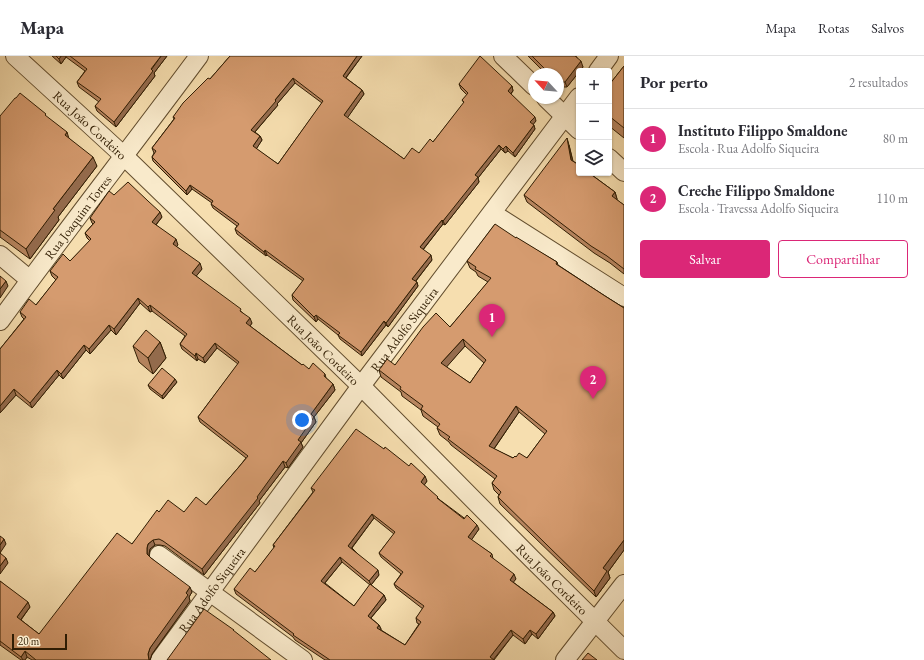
<!DOCTYPE html>
<html lang="pt">
<head>
<meta charset="utf-8">
<style>
  :root { --surface:#fff; --page:#f2f2f3; --text:#2b2b33; --muted:#7c7c81; --line:#e1e1e2; --accent:#db2777 }
  body { margin:0; font-family:"EB Garamond",serif; background:var(--page); color:var(--text) }
  .controls { position:absolute; right:12px; top:12px; display:grid; overflow:hidden; border-radius:4px; box-shadow:0 1px 3px #0004 }
  .controls button { width:36px; height:36px; display:grid; place-items:center; padding:0; border:0; border-bottom:1px solid var(--line); background:var(--surface); color:var(--text); font:20px sans-serif }
  .compass { position:absolute; left:528px; top:12px; width:36px; height:36px; border-radius:50%; background:var(--surface); box-shadow:0 1px 3px #0004; rotate:296deg }
  .scale { position:absolute; left:12px; bottom:10px; width:55px; box-sizing:border-box; padding-left:4px; border:2px solid #301d03; border-top:0; font-size:11px; line-height:14px; white-space:nowrap; color:#301d03; -webkit-text-stroke:3px #f9eacb; paint-order:stroke }
  .you { position:absolute; left:302px; top:364px; width:14px; height:14px; margin:-10px; border:3px solid #fff; border-radius:50%; background:#1a73e8; box-shadow:0 0 0 6px #1a73e833 }
  .badge { display:grid; place-items:center; width:26px; height:26px; border-radius:50%; background:var(--accent); color:#fff; font-size:13px; font-weight:700 }
  .pin { position:absolute; translate:-50% -33px; filter:drop-shadow(0 1px 2px #0008) }
  .pin::after { content:''; position:absolute; top:21px; width:14px; height:12px; background:inherit; clip-path:polygon(0 0,100% 0,50% 100%) }
  .list { margin:0; padding:0; list-style:none }
  h2 { display:flex; justify-content:space-between; align-items:center; height:52px; margin:0; padding:0 16px; font-size:17px }
  h2 small { font-size:13px; font-weight:400; color:var(--muted) }
  .list li { display:grid; grid-template-columns:26px 1fr auto; gap:12px; align-items:center; box-sizing:border-box; height:60px; padding:0 16px; border-top:1px solid var(--line) }
  .list b { display:block; font-size:15px; white-space:nowrap }
  .list p { margin:0; font-size:13px; white-space:nowrap; color:var(--muted) }
  .list em { font-size:13px; font-style:normal; color:var(--muted) }
  .actions { display:flex; gap:8px; padding:12px 16px }
  .actions a { flex:1; padding:9px 0; border:1px solid var(--accent); border-radius:4px; text-align:center; font-size:14px; color:var(--accent) }
  .actions .main { background:var(--accent); color:#fff }
  .icon { flex:none; width:22px; height:22px; fill:none; stroke:currentColor; stroke-width:2; stroke-linecap:round; stroke-linejoin:round }
  .map { position:relative; flex:none; width:624px; height:604px; overflow:hidden }
  header { display:flex; align-items:center; gap:24px; box-sizing:border-box; height:56px; padding:0 20px; background:var(--surface); border-bottom:1px solid var(--line) }
  header strong { font-size:19px }
  nav { display:flex; gap:22px; margin-inline-start:auto; font-size:14px }
  main { display:flex }
  aside { flex:1; background:var(--surface) }
  .map>svg:first-child { display:block }
  .lines { fill:none; stroke-linecap:round; stroke-linejoin:round }
  .minor-casing { stroke:#624d2e; stroke-width:20 }
  .minor { stroke:#f9eacb; stroke-width:18 }
  .wall { fill:#b7855f; stroke:#301d03; fill-rule:evenodd }
  .shaded-wall { fill:#956c4e; stroke:#301d03 }
  .building { fill:#d59b6f; stroke:#301d03; fill-rule:evenodd }
  .labels { text-anchor:middle; stroke-width:4; stroke-linejoin:round; paint-order:stroke }
  .street-label { font-size:13px; fill:#301d03; stroke:#f9eacb }
</style>
</head>
<body>
<header>
<strong>Mapa</strong>
<nav><a>Mapa</a><a>Rotas</a><a>Salvos</a></nav>
</header>
<main>
<div class="map">
<svg width="624" height="604" viewBox="0 0 624 604">
  <rect width="100%" height="100%" fill="#f6deaf"/>
  <filter id="stains"><feTurbulence type="fractalNoise" baseFrequency=".005" numOctaves="4"/><feColorMatrix values="0 0 0 0 .2 0 0 0 0 .09 0 0 0 0 .02 0 0 0 .5 -.17"/></filter>
  <radialGradient id="worn" r=".72"><stop offset=".6" stop-color="#630" stop-opacity="0"/><stop offset="1" stop-color="#630" stop-opacity=".3"/></radialGradient>
  <g class="lines">
    <defs>
      <g id="minor">
        <path id="s1" d="M15,0L124,100L361,330L532,503L624,594"/>
        <path d="M503,0L534,30"/>
        <path d="M598,15L609,0"/>
        <path d="M546,42L579,74"/>
        <path d="M609,102L624,116"/>
        <path d="M492,157L624,241"/>
        <path d="M0,199L30,224"/>
        <path id="s2" d="M0,265C65,176 133,89 199,0"/>
        <path d="M159,499L303,604"/>
        <path id="s3" d="M160,604L361,330L579,41"/>
        <path d="M565,604L624,528"/>
      </g>
    </defs>
    <use href="#minor" class="minor-casing"/>
    <use href="#minor" class="minor"/>
  </g>
  <path class="wall" d="M52,0H167L154,17L155,20L116,71L97,55L95,50L99,46L79,31L77,26L85,15L66,1L61,8Z
    M230,0H362L346,22L362,34L364,38L347,62L404,103L419,97L433,86L464,47L462,44L467,39L461,33L459,28L512,30L513,35L511,38L536,65L533,68L535,73L515,101L508,95L505,97L501,93L478,122L479,126L445,169L443,168L423,194L432,204L416,225L418,230L388,271L386,269L362,300L340,283L338,279L318,263L316,266L293,244L292,239L303,225L267,199L266,200L237,178L235,173L237,170L213,152L211,148L212,147L192,133L187,139L153,105L152,101L154,97L152,92L174,63L173,61L210,23ZM295,27L322,47L278,108L256,93L262,84L260,80L255,76L278,49L277,48Z
    M528,0H576L583,11L567,31H560L558,29V18H546Z
    M624,10V82L609,70V29Z
    M0,60L69,82L97,110L58,161L59,164L30,203L0,181Z
    M569,89L573,105L615,136L617,143V144L624,149V218L610,207L594,197L527,146L524,139Z
    M114,139L162,161L156,169L178,189L176,190L202,213L196,220L243,257L252,267L250,270L302,309L309,313L325,318L326,322L333,328L335,334L314,361L316,366L301,387L303,391L288,412L285,411L259,445L260,447L204,519L165,490L160,489H155L150,493L149,498V500L151,502L192,536L189,541L190,545L152,598L150,604H32L27,601L25,604H21L0,589V525L30,551L21,564L39,578L132,488L159,456H184L206,449L238,412L246,402L200,366L198,361L238,308L217,292L205,307L198,303L197,305L182,293L180,288L185,280L152,255L150,256L140,247L116,279L111,274L90,298L86,294L63,323L59,319L32,352L16,339L0,357V293L24,263L22,261L20,256L36,249L56,224L52,220L50,215L70,205L90,185L87,182L85,177L93,168L92,167L90,162Z
    M516,182L557,206L558,209L605,240L624,252V494L608,516L610,522L596,541L500,448L498,441L499,439L494,434L492,427L495,423L451,389L449,386L440,379L437,372L438,371L423,360L421,354L402,340L401,336L381,321L379,314L395,309L450,271L488,226L478,220L476,216L470,212L467,205ZM465,290L484,307L470,327L446,311ZM519,356L545,378L527,402L516,401L513,402L494,393Z
    M160,286L166,302L153,318L139,306L133,290Z
    M177,326L163,343L150,333L148,329Z
    M427,425L424,429L440,444L479,473L471,484L492,498L493,503L516,523L513,526L553,556L555,560L538,583L532,578L525,588L513,579L494,604H325L295,584L293,581L236,538L234,533L255,516L274,492L273,489L313,436L311,432ZM374,462L394,478L379,497L381,501L401,518L394,528L396,532L423,553L416,562L417,567L419,568L405,589L381,574V573L379,569L371,562L386,544L384,539L371,529L379,519L352,492ZM342,506L370,529L354,550L325,527Z"/>
  <path class="shaded-wall" d="M61,0H66V1L61,8L59,3Z
    M161,0H167L154,17L155,20L116,71L114,66Z
    M357,0H362L344,24L343,20Z
    M581,5L583,11L567,31L565,26Z
    M293,22L295,27L277,48L278,49L253,78L251,74Z
    M512,30L513,35L509,39L508,35Z
    M362,34L364,38L346,64L344,59Z
    M535,61L536,65L532,70L530,66Z
    M534,69L535,73L515,101L513,97Z
    M67,76L70,86L65,79Z
    M260,80L262,84L255,95L253,90Z
    M567,82L569,89L574,111L571,104Z
    M499,89L501,93L478,122L479,126L445,169L443,165L475,119Z
    M506,90L508,95L505,97L503,93Z
    M93,101L97,110L58,161L59,164L30,203L26,193L53,153Z
    M190,129L192,133L187,139L186,135Z
    M615,136L617,143L614,147L612,140Z
    M160,156L162,161L154,171L152,166Z
    M442,164L443,168L421,196L420,191Z
    M176,183L178,189L174,193L173,188Z
    M265,194L267,199L266,200L264,196Z
    M431,199L432,204L414,227L412,223Z
    M200,207L202,213L194,223L192,217Z
    M6,225L8,230L0,242V233Z
    M417,226L418,230L388,271L386,267Z
    M138,242L140,247L116,279L114,273Z
    M150,249L152,255L150,256L148,251Z
    M316,259L318,263L316,266L314,261Z
    M250,262L252,267L248,273L246,267Z
    M384,265L386,269L362,300L361,296Z
    M109,269L111,274L90,298L89,293Z
    M463,283L465,290L444,314L441,307Z
    M160,286L166,302L153,318L148,302Z
    M215,287L217,292L205,307L203,302Z
    M84,289L86,294L63,323L61,318Z
    M196,297L198,303L197,305L195,300Z
    M57,314L59,319L32,352L30,347Z
    M175,323L177,326L163,343L162,340Z
    M333,328L335,334L314,361L316,366L301,387L303,391L288,412L286,407L311,358Z
    M14,333L16,339L0,357V350Z
    M516,350L519,356L491,397L489,390Z
    M283,405L285,411L259,445L260,447L204,519L202,513Z
    M425,420L427,425L423,431L421,426Z
    M372,458L374,462L350,494L348,490Z
    M477,469L479,473L470,486L468,481Z
    M4,483L6,488L0,497V489Z
    M153,484L155,489L150,493L149,498V503L147,498V492L148,488Z
    M624,484V494L608,516L610,522L596,541L594,535L603,512Z
    M340,501L342,506L323,529L321,525Z
    M6,502L8,507L0,518V510Z
    M378,514L379,519L371,529L369,525Z
    M514,518L516,523L512,528L510,524Z
    M190,531L192,536L189,541L190,545L152,598L150,604H149L148,598L150,592Z
    M384,539L386,544L369,564L368,560Z
    M28,546L30,551L19,566L17,561Z
    M553,556L555,560L538,583L536,578Z
    M379,569L381,573L379,577L377,572Z
    M511,574L513,579L493,604L490,601Z
    M530,574L532,578L525,588L523,583Z
    M25,595L27,601L25,604H23L21,601Z"/>
  <path class="building" d="M56,0H61L59,3Z
    M70,0H161L151,13L153,15L114,66L95,50L101,43L77,26L87,13Z
    M230,0H357L343,20L362,34L344,59L404,103L412,92L419,97L430,83L433,86L464,46L462,44L468,37L459,28L480,0L512,30L508,35L535,61L530,66L534,69L513,97L506,90L503,93L499,89L475,119L478,121L443,165L442,164L420,191L431,199L412,223L417,226L386,267L384,265L361,296L338,279L340,277L316,259L314,261L292,239L304,223L265,194L264,196L235,173L239,168L211,148L213,145L190,129L186,135L152,101L156,95L152,92L175,62L173,61L183,47L208,22L210,23ZM293,22L323,45L278,108L253,90L260,80L251,74L276,45L275,44Z
    M532,0H575L581,5L565,26H558V18H550Z
    M624,10V72L609,60V29Z
    M20,37L46,58L45,59L67,76L65,79L93,101L53,153L55,154L26,193L0,174V60L15,42H16Z
    M567,82L571,104L579,109V117H589L615,136L612,140L624,149V213L607,200L591,190L524,139Z
    M128,126L148,145L160,156L152,166L176,183L173,188L200,207L192,217L241,253L240,255L250,262L246,267L302,309L303,308L309,313L313,307L325,318L324,320L333,328L311,358L314,361L298,384L301,386L286,407L283,405L257,441L258,442L202,513L163,485L159,483L153,484L148,488L147,492V498L151,502L190,531L186,537L188,539L150,592L148,598L149,604H36L25,595L21,601L0,585V525L28,546L17,561L39,578L117,477L132,488L157,454L159,456L168,444L184,456L196,441L206,449L238,412L248,400L198,361L239,306L215,287L203,302L196,297L195,300L180,288L187,278L150,249L148,251L138,242L114,273L109,269L89,293L84,289L61,318L57,314L30,347L14,333L0,350V293L26,261L20,256L29,243L36,249L58,221L50,215L63,198L70,205L91,183L85,177L95,166L90,162L109,135L114,139Z
    M495,168L516,182V181L557,206L556,208L605,240L624,252V484L603,512L607,515L594,535L498,441L501,436L492,427L497,420L448,383L450,381L437,372L440,368L421,353L423,350L400,333L401,331L379,314L387,303L395,309L423,271L436,257L450,271L491,222L475,213L476,211L467,205ZM463,283L486,304L470,327L441,307ZM516,350L547,375L527,402L519,397L516,401L515,400L513,402L489,390Z
    M0,220L6,225L0,233Z
    M146,274L160,286L148,302L133,290Z
    M162,312L175,323L162,340L148,329Z
    M356,373L384,393L385,391L409,410L411,407L425,420L421,426L438,441L437,442L464,463L467,459L477,469L468,481L492,498L490,500L514,518L510,524L553,556L536,578L530,574L523,583L511,574L490,601L494,604H330L293,579L294,578L234,533L250,512L255,516L275,490L273,489L315,434L311,432ZM372,458L395,476L379,497L403,516L394,528L424,550L416,562L421,566L405,589L377,572L379,569L368,560L384,539L370,528L354,550L321,525L340,501L369,525L378,514L348,490Z
    M0,480L4,483L0,489Z
    M0,497L6,502L0,510Z
    M204,553L234,574H233L271,604H167Z
    M588,597L597,604H582Z"/>
  <g class="labels">
    <g class="street-label">
      <text dy="5" stroke="none"><textPath href="#s1" startOffset="102">Rua João Cordeiro</textPath></text>
      <text dy="5" stroke="none"><textPath href="#s2" startOffset="130">Rua Joaquim Torres</textPath></text>
      <text dy="5" stroke="none"><textPath href="#s3" startOffset="411">Rua Adolfo Siqueira</textPath></text>
      <text dy="5" stroke="none"><textPath href="#s1" startOffset="426">Rua João Cordeiro</textPath></text>
      <text dy="5" stroke="none"><textPath href="#s1" startOffset="750">Rua João Cordeiro</textPath></text>
      <text dy="5" stroke="none"><textPath href="#s3" startOffset="87">Rua Adolfo Siqueira</textPath></text>
    </g>
  </g>
  <rect width="100%" height="100%" filter="url(#stains)"/>
  <rect width="100%" height="100%" fill="url(#worn)"/>
</svg>
<div class="controls">
<button>+</button>
<button>−</button>
<button><svg class="icon" aria-label="layers" viewBox="0 0 24 24"><path d="M12 4l9 5-9 5-9-5zM3 14l9 5 9-5"/></svg></button>
</div>
<svg class="compass" viewBox="-18 -18 36 36"><path d="M0-13l5 13h-10z" fill="#e53935"/><path d="M0 13l5-13h-10z" fill="#7c7c81"/></svg>
<div class="scale">20 m</div>
<div class="you"></div>
<div class="pin badge" style="left:492px;top:281px">1</div>
<div class="pin badge" style="left:593px;top:343px">2</div>
</div>
<aside>
<h2>Por perto<small>2 resultados</small></h2>
<ul class="list">
<li><span class="badge">1</span><div><b>Instituto Filippo Smaldone</b><p>Escola · Rua Adolfo Siqueira</p></div><em>80 m</em></li>
<li><span class="badge">2</span><div><b>Creche Filippo Smaldone</b><p>Escola · Travessa Adolfo Siqueira</p></div><em>110 m</em></li>
</ul>
<div class="actions"><a class="main">Salvar</a><a>Compartilhar</a></div>
</aside>
</main>
</body>
</html>
